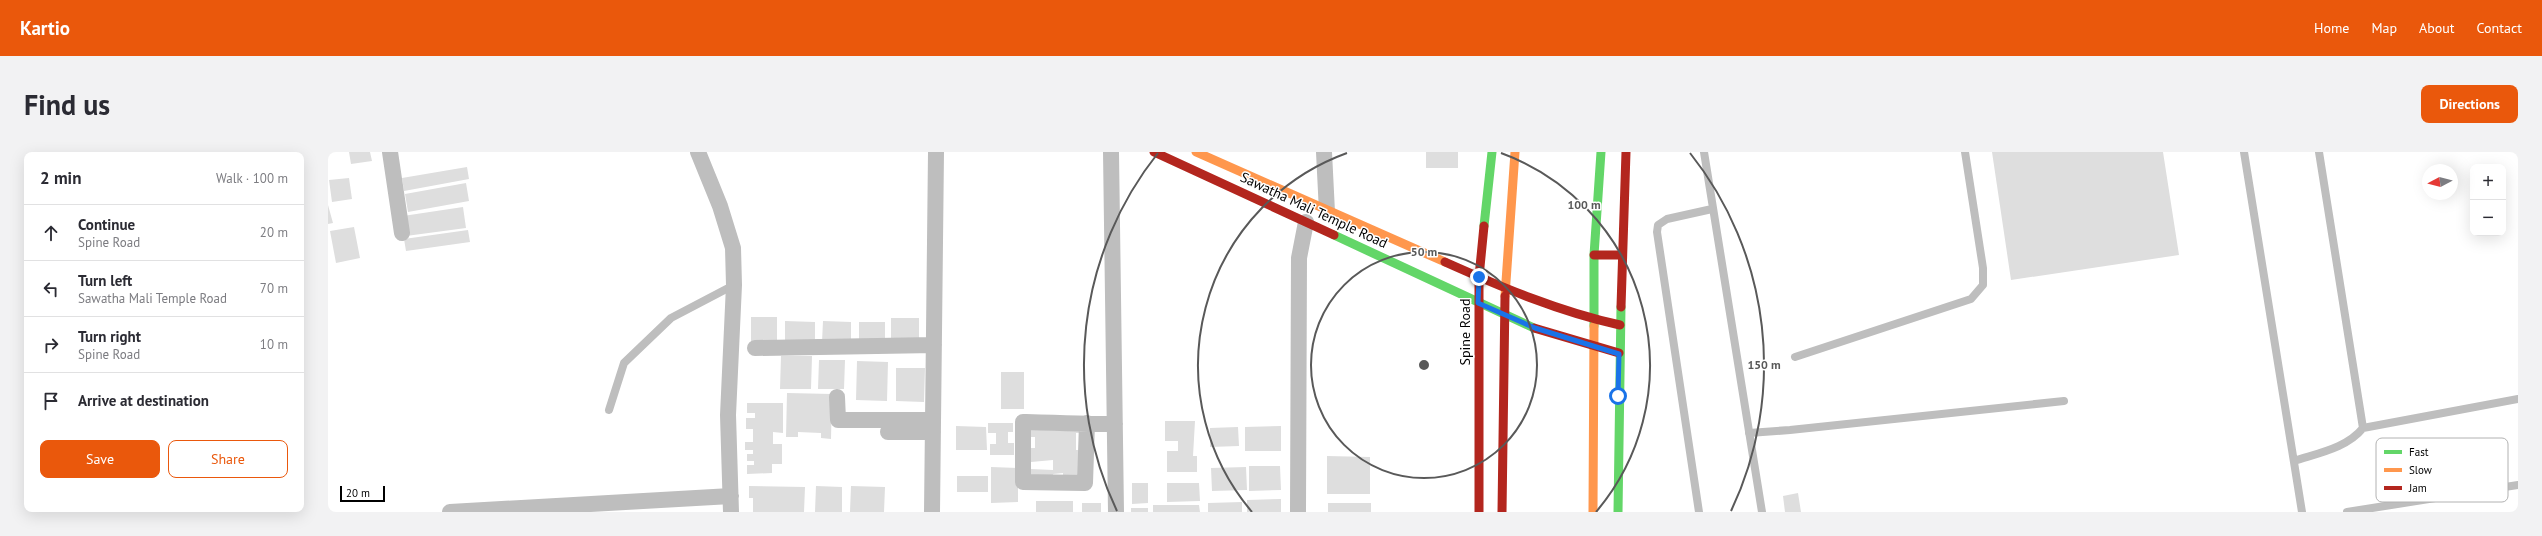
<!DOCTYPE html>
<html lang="en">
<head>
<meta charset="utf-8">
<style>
  :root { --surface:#fff; --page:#f2f2f3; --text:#2b2b33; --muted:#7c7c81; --line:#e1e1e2; --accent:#ea580c }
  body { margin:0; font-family:"PT Sans",sans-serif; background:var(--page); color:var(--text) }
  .controls { position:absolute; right:12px; top:12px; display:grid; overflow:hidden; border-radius:8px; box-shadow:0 4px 16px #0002 }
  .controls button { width:36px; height:36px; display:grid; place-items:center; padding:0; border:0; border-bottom:1px solid var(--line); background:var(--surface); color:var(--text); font:20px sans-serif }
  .compass { position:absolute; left:2094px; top:12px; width:36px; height:36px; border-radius:50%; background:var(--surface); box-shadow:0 4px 16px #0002; rotate:263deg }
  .scale { position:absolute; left:12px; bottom:10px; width:45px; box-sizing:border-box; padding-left:4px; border:2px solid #000; border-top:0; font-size:11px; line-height:14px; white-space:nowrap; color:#000; -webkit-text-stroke:3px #fff; paint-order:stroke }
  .stop { position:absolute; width:12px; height:12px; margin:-9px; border:3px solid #1a73e8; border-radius:50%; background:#fff }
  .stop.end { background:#1a73e8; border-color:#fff; box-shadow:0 1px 4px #0008 }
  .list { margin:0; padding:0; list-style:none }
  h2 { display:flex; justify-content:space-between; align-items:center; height:52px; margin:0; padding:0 16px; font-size:17px }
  h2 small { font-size:13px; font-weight:400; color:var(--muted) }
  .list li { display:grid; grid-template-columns:26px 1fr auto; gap:12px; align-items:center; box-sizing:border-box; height:56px; padding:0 16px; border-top:1px solid var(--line) }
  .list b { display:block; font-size:15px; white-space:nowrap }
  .list p { margin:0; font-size:13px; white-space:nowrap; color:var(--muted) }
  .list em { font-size:13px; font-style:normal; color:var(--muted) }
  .actions { display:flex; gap:8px; padding:12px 16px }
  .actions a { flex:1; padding:9px 0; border:1px solid var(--accent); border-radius:8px; text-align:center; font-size:14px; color:var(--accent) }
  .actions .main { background:var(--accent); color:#fff }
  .icon { flex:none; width:22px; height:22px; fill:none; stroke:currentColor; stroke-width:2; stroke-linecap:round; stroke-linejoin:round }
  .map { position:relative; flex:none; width:2190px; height:360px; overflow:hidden; border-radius:8px }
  header { display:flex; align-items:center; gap:24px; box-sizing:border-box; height:56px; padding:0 20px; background:var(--accent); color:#fff }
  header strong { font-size:19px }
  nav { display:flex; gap:22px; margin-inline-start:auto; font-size:14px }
  .intro { display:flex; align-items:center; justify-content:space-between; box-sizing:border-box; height:96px; padding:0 24px }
  h1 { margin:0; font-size:28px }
  .button { padding:10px 18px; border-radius:8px; background:var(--accent); color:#fff; font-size:14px; font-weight:700 }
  main { display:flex; gap:24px; padding:0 24px }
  aside { flex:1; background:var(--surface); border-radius:8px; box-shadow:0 4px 16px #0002 }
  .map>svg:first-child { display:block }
  .building { fill:#dedede }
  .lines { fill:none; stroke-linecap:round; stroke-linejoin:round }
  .lane { stroke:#bebebe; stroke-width:8 }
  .street { stroke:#bebebe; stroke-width:16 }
  .fast { stroke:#63d668; stroke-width:9 }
  .slow { stroke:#ff974d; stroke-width:9 }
  .jam { stroke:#b3261e; stroke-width:9 }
  .route { stroke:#1a73e8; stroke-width:5 }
  .ring { fill:none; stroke:#595959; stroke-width:2 }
  .labels { text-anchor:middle; stroke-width:3; stroke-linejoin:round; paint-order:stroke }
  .street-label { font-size:14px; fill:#000; stroke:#fff }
  .key { fill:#fff; stroke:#b2b2b2; stroke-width:1 }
  .key-label { font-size:11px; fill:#000 }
  .centre { fill:#595959; stroke:#fff; stroke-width:2 }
  .ring-label { font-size:12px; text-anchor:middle; font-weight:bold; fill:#595959; stroke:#fff; stroke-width:3; stroke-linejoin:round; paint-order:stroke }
</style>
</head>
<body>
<header>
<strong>Kartio</strong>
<nav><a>Home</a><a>Map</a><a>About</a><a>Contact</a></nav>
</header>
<div class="intro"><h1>Find us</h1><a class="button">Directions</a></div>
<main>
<aside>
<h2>2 min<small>Walk · 100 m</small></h2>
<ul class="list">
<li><svg class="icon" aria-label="ahead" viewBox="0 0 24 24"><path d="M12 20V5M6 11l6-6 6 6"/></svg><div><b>Continue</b><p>Spine Road</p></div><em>20 m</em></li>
<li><svg class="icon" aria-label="left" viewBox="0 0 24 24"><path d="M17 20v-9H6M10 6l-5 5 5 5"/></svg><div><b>Turn left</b><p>Sawatha Mali Temple Road</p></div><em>70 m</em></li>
<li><svg class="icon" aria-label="right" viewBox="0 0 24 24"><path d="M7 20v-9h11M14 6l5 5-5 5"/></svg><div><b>Turn right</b><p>Spine Road</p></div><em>10 m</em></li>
<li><svg class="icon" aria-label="arrive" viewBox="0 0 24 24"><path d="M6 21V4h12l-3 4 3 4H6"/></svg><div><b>Arrive at destination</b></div></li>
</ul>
<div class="actions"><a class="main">Save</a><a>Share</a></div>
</aside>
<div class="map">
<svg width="2190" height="360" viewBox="0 0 2190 360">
  <rect width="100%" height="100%" fill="#fff"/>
  <path class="building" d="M21,0H42L44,9L23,12Z
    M1098,0H1130V16H1098Z
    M1664,0H1835L1851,103L1683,128Z
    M139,15L141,27L76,39L74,26Z
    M21,26L24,47L4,50L1,28Z
    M138,31L141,49L80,60L77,42Z
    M0,53L5,71L0,72Z
    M135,55L138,76L78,84L75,64Z
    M26,75L32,106L8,111L2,79Z
    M140,78L142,90L78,99L76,87Z
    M423,165H449V192H423Z
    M563,166H591V188L563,187Z
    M457,169L487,170V191L457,190Z
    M495,169L523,170V190H494Z
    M531,170H557V190L531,189Z
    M453,204H484L483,237H452Z
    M491,208H517L516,237H490Z
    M529,209L560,210L559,249L528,248Z
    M568,216H597L596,250L568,249Z
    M673,220H696V257H673Z
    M459,241L504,242L503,287L493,286V281L470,280V285H458Z
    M419,251H455V281L445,280V292H454V312H444V321L419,322V313H426V309H419V302H425V298H417V290H425V277H418V266H427V261H419Z
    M837,269H867L865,304H869V320H839V299H850V289H837Z
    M660,271H685V280H680V291H686V303H662V292H668V281H660Z
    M628,274L658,275L659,298H628Z
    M703,274L752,275V281H748V298H751V327H735V321L725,322L724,329H702V317L725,318V308L703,310V296H707V285H703Z
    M953,274V299H917V275Z
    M910,275L911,294L882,295V276Z
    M999,304L1042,305V342H999Z
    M921,314H952L953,338L921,339Z
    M663,315L690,316V350L663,351Z
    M918,315L919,338L884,339L883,316Z
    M629,324H660V340H629Z
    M804,331H820V351L804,352Z
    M839,331H871L872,349L839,350Z
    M421,334L477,335L476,360H425V346H421Z
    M488,334L514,335V360H487Z
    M523,334L557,335L556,360H522Z
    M1470,341L1473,360H1457L1455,344Z
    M953,347V360H919V348Z
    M708,349H745V360H708Z
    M914,350V360H880V351Z
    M754,351H773V360H754Z
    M1000,351H1043V360H1000Z
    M825,353H871L872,360H825Z
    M803,356H820V360H803Z"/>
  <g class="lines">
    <path class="lane" d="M1376,0L1434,360
      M1916,0L1974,360
      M1991,0L2035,276
      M1467,205L1643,147L1655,133V116L1637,0
      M281,258L296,211L343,166L406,133
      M1421,281L1462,278L1736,249
      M1966,309C1990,301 2019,296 2035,276L2190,247
      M1371,360L1329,80L1330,73L1339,67L1384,57
      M2019,360L2190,333"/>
    <path class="street" d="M62,0L74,81
      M370,0L392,54L405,96L406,133L400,263L403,360
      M783,0L788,360
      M996,0L999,60
      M427,196L606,193
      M509,245L510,268H604
      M759,271L757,331L695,330V270C726,271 756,272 787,272
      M560,280H605
      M122,360L403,344
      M604,360L608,0
      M970,360L971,106L978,70"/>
    <path class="fast" d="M1156,74L1164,0
      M1006,83L1206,176
      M1266,174V103L1273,0
      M1290,360L1293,155"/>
    <path class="slow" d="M868,0L1117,110
      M1177,144L1187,0
      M1265,360L1266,174"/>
    <path class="jam" d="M826,0L1006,83
      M1266,103H1293
      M1117,110C1173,135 1232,160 1292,173
      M1293,155L1298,0
      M1206,176L1291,201
      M1151,360V125L1156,74
      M1174,360L1177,144"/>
  </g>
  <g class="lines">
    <path class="route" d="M1151,125L1150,151L1207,176L1291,202L1290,244"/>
  </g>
  <g class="ring">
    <circle cx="1096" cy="213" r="113"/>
    <path d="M924 360A226 226 0 0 1 1019 1M1173 1A226 226 0 0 1 1268 360"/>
    <path d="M789 359A340 340 0 0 1 830 1M1362 1A340 340 0 0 1 1403 359"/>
  </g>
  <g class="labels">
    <g class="street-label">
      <text transform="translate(986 58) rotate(25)" y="5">Sawatha Mali Temple Road</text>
      <text transform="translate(1137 180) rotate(-90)" y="5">Spine Road</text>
    </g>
  </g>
  <rect x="2048" y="286" width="132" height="64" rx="6" class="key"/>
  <rect x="2056" y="298" width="18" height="4" fill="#63d668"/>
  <rect x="2056" y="316" width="18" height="4" fill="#ff974d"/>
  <rect x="2056" y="334" width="18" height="4" fill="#b3261e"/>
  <g class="key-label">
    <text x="2081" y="304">Fast</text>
    <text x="2081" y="322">Slow</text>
    <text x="2081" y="340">Jam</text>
  </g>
  <circle cx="1096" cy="213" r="6" class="centre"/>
  <g class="ring-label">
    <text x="1256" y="57">100 m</text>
    <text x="1096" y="104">50 m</text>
    <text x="1436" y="217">150 m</text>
  </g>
</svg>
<div class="controls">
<button>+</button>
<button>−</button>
</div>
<svg class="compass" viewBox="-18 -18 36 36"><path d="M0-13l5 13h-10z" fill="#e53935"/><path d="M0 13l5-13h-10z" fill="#7c7c81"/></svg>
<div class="scale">20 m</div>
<div class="stop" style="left:1290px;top:244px"></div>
<div class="stop end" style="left:1151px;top:125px"></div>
</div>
</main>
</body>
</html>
